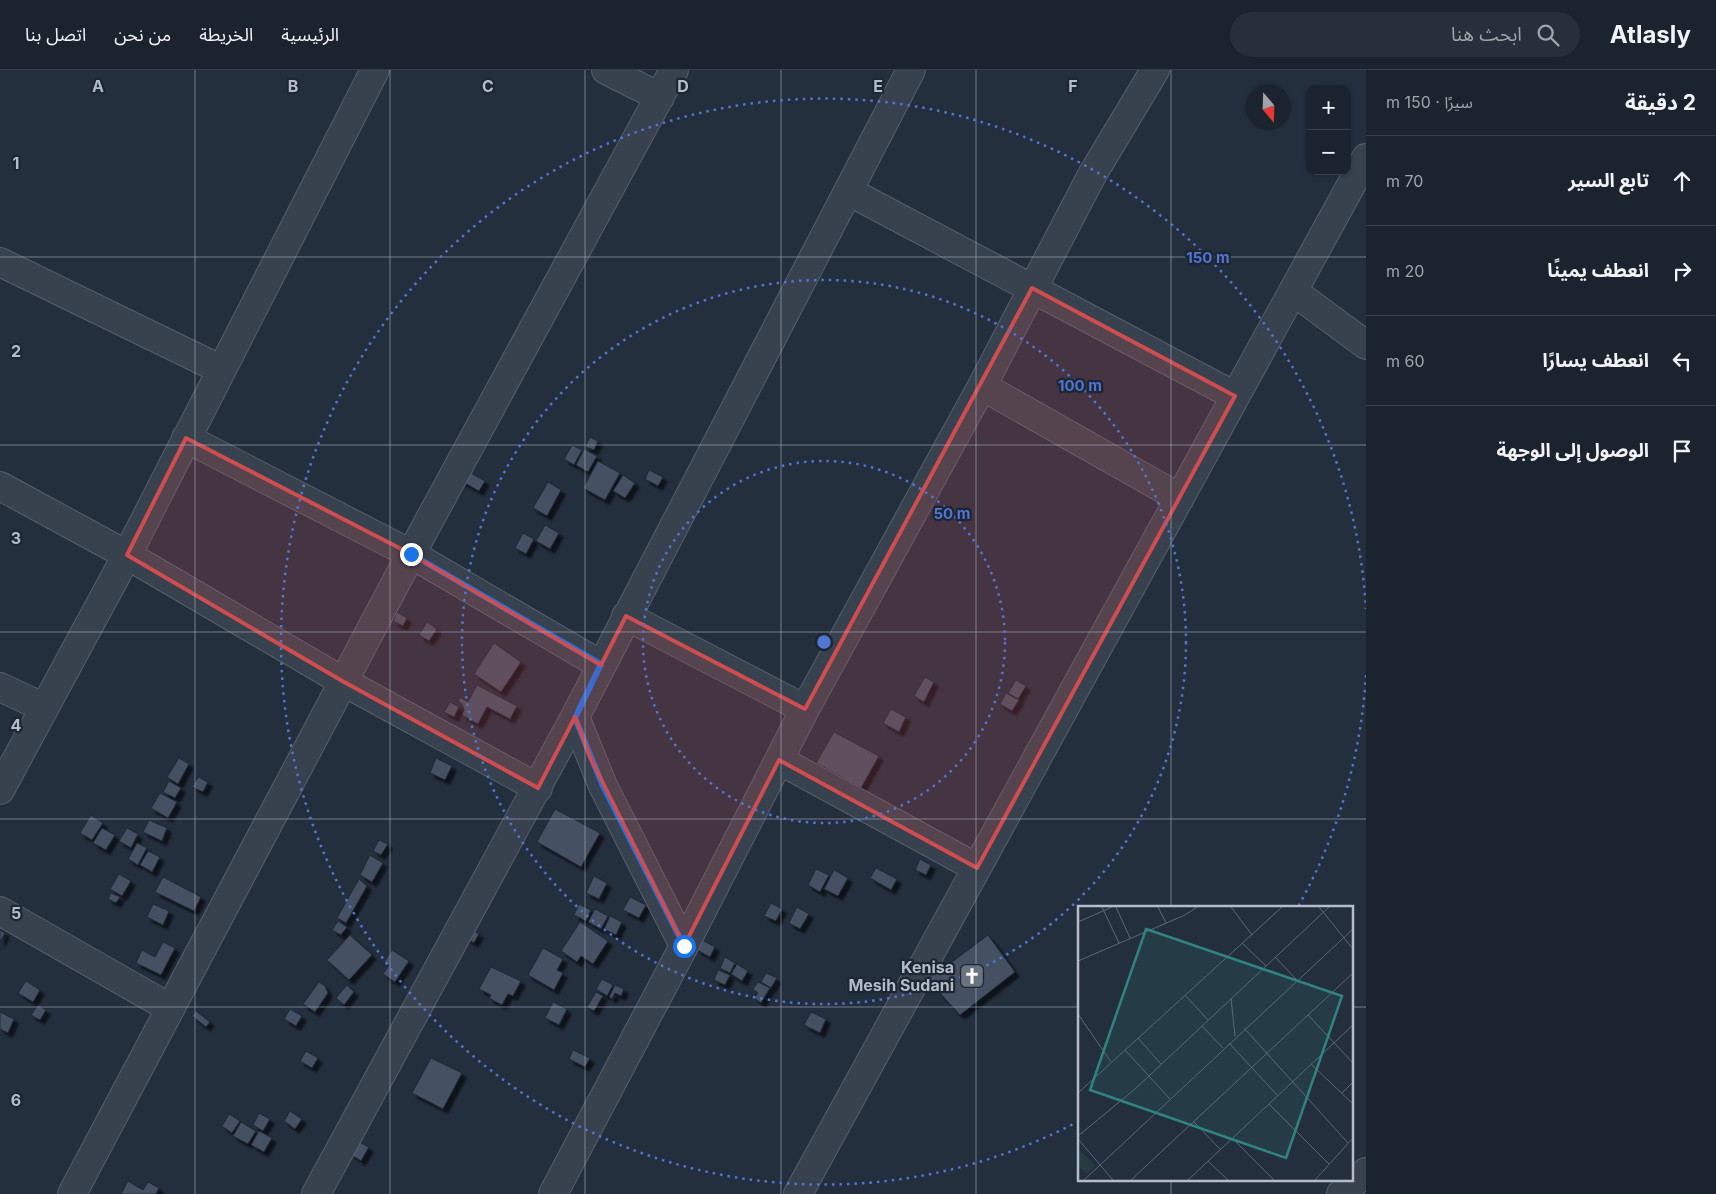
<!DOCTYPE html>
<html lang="ar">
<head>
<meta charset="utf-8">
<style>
  :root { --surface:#1b232e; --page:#282f3a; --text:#f1f3f6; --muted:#a0a4aa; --line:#39404a }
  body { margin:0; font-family:Inter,"Noto Sans Arabic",sans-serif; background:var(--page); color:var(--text); direction:rtl }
  .controls { position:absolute; right:15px; top:15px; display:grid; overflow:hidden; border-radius:10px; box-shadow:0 1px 4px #0004 }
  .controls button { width:45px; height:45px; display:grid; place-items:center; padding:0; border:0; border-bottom:1px solid var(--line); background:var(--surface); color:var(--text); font:25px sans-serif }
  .compass { position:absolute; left:1246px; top:15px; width:45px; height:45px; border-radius:50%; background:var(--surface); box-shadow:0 1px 4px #0004; rotate:161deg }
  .stop { position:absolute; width:15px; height:15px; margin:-11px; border:4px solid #1a73e8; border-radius:50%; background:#fff }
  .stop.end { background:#1a73e8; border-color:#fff; box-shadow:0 1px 5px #0008 }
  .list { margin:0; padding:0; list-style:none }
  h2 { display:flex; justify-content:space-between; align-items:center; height:65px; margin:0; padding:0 20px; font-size:21px }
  h2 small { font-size:16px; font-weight:400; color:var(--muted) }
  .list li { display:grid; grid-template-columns:32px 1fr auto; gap:15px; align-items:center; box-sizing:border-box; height:90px; padding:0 20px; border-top:1px solid var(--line) }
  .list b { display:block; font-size:19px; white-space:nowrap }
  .list em { font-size:16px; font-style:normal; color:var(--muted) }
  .icon { flex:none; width:28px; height:28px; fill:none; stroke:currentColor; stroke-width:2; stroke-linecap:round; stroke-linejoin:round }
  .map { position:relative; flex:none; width:1366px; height:1124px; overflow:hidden; direction:ltr }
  header { display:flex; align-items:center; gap:30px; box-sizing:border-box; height:70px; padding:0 25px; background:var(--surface); border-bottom:1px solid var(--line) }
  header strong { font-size:24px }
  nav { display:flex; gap:28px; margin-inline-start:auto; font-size:18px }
  .search { width:350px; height:45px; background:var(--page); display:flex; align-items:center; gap:12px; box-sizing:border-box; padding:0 18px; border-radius:28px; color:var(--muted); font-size:19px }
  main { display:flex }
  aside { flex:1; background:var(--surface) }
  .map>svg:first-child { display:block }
  .building { fill:#455162; stroke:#1f2835; filter:url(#shadow) }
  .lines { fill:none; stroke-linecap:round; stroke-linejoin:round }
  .minor-casing { stroke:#565f6c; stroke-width:30 }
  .minor { stroke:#38414e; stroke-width:28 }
  .route { stroke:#1a73e8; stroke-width:6 }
  .marked { fill:#ce4d50; fill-opacity:0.2; stroke:#ce4d50; stroke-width:4; stroke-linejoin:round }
  .grid { fill:none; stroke:#b4bcc9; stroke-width:1; stroke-opacity:0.55 }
  .ring { fill:none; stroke:#5274d3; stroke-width:2.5; stroke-dasharray:2.5 5 }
  .labels { text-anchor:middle; stroke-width:4.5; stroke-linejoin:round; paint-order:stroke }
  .poi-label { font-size:16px; font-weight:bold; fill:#b4bcc9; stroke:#1d2633; text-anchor:end }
  .inset-road { fill:none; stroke:#5e6776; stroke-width:1 }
  .view { fill:#308480; fill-opacity:0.15; stroke:#308480; stroke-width:2.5 }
  .inset-edge { fill:none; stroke:#b4bcc9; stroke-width:2.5 }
  .grid-label { font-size:16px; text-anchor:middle; font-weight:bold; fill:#b4bcc9; stroke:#1d2633; stroke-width:4.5; stroke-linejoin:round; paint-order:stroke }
  .centre { fill:#5274d3; stroke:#1d2633; stroke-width:2.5 }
  .ring-label { font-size:15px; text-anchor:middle; font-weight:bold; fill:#5274d3; stroke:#1d2633; stroke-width:4.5; stroke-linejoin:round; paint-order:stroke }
</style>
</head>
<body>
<header>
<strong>Atlasly</strong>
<div class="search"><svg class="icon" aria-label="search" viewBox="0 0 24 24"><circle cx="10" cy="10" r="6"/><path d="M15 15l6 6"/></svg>ابحث هنا</div>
<nav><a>الرئيسية</a><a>الخريطة</a><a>من نحن</a><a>اتصل بنا</a></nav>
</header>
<main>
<aside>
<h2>2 دقيقة<small>سيرًا · 150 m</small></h2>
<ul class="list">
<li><svg class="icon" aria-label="ahead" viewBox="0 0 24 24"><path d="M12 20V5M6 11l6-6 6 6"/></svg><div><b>تابع السير</b></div><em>70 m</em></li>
<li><svg class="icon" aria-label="right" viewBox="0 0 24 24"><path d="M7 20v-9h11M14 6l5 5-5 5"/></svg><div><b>انعطف يمينًا</b></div><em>20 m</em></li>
<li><svg class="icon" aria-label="left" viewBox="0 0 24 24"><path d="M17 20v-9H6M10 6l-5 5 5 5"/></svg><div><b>انعطف يسارًا</b></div><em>60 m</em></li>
<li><svg class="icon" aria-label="arrive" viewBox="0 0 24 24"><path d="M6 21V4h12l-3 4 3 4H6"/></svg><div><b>الوصول إلى الوجهة</b></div></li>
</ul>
</aside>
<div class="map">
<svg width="1366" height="1124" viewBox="0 0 1366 1124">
  <defs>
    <filter id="shadow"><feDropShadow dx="4.5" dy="4.5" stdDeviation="1" flood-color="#0009"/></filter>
  </defs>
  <rect width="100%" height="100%" fill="#242f3e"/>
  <path class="building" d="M590,367L598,371L594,380L585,377Z
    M572,375L582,380L574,395L564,389Z
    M584,379L597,386L588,402L576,395Z
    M598,391L620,403L605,430L583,418Z
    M649,400L663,407L658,416L645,409Z
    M471,403L485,411L479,421L458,409L459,406L467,410Z
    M623,405L635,413L625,428L613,421Z
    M548,412L561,420L547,446L533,438Z
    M545,455L559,463L550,479L536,471Z
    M523,463L534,469L526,484L515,478Z
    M397,542L407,548L403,556L393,551Z
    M427,552L437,559L429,571L419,565Z
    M494,573L521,592L501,622L474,604Z
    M925,607L934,612L924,632L914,626Z
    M1016,610L1026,616L1018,629L1008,623Z
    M477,615L517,636L510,649L487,637L478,654L462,645L464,640L462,634L458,632L460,627L468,632Z
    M1006,623L1019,630L1012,641L1000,634Z
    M450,632L459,637L454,647L444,642Z
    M891,639L906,647L899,662L883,653Z
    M834,662L879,686L861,718L816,693Z
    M179,688L189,694L178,714L167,707Z
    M436,688L452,696L445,710L430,703Z
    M198,707L208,712L203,722L192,717Z
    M169,711L181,718L175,728L163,722Z
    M160,723L177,732L168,748L151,738Z
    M555,739L600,763L581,797L537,772Z
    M91,745L103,753L92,770L80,763Z
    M149,750L167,758L162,771L143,762Z
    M102,758L115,765L106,780L93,773Z
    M127,758L138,764L131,778L119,771Z
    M379,770L388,774L381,785L373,781Z
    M137,773L147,778L138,795L128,789Z
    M148,781L160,787L152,802L140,795Z
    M370,785L383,793L372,812L360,805Z
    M920,789L931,795L926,805L915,800Z
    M876,798L897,809L891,820L870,808Z
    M816,799L829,805L820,822L808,815Z
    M834,800L848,808L838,826L824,819Z
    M119,804L131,811L122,826L110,819Z
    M594,806L607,813L599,829L586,823Z
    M163,807L201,827L194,841L155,822Z
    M359,809L367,816L346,853L337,848Z
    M111,823L120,827L116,833L108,829Z
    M630,827L646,835L639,848L623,840Z
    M771,833L782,839L776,851L764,846Z
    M153,834L169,841L163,855L147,847Z
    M579,834L591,840L586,851L574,845Z
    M797,837L809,844L800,859L789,853Z
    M595,839L608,846L601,859L588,852Z
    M610,846L622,852L616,865L604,859Z
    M338,851L347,857L341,865L332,860Z
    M580,852L608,871L593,894L581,886L577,892L561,881Z
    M471,859L479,864L474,873L466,868Z
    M0,860L5,863L0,872Z
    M350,865L372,885L349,910L327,890Z
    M988,865L1015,902L960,945L928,910Z
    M702,870L715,877L710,887L697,880Z
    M163,872L175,878L161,905L136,893L142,880L155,887Z
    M543,878L563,889L557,900L563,903L554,920L528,905Z
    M392,880L409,891L395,912L383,904L389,895L384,892Z
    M725,887L735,893L730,903L720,898Z
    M737,894L748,901L742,911L731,904Z
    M491,897L521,911L513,926L508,924L502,935L489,928L491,925L479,919Z
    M718,900L730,905L725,915L714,910Z
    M766,903L777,908L771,918L761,912Z
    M602,909L613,915L607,926L596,919Z
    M26,911L40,920L33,932L18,923Z
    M319,912L325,916L328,923L315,942L303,934Z
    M758,912L770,918L761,933L754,928L758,923L753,919Z
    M347,915L354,922L344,935L336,928Z
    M615,915L624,919L621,926L615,923L612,929L609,927Z
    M596,922L603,926L594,941L587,937Z
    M553,932L567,939L559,955L545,948Z
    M38,935L46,940L40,950L31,945Z
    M290,939L302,946L296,956L284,949Z
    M196,941L210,952L206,957L192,946Z
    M0,942L14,949L8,963L0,959Z
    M811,942L826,949L820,963L804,955Z
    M573,980L590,988L585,997L569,989Z
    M306,981L318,988L312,998L300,991Z
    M431,988L462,1003L443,1039L412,1023Z
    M290,1041L302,1049L295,1059L284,1051Z
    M259,1043L270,1049L263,1061L253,1055Z
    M229,1044L240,1051L232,1063L222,1056Z
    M241,1052L256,1061L248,1074L233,1066Z
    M259,1061L272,1068L264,1082L251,1075Z
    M357,1071L369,1077L361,1091L350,1084Z
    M128,1111L143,1120L148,1112L159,1118L156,1124H121Z"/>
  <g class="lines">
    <defs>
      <path id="minor" d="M606,0L660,27
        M848,121L1235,326
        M0,192L220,299
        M1293,221L1366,275
        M982,316L1180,428
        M186,368L411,484L601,595
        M0,416L127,485L344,612L538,718
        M626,546L805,639
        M0,617L43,637
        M575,647L603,716L684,876
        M779,690L977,798
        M0,720L127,485L375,0
        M0,841L170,938
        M72,1124L411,484L674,0
        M316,1124L575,647L911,0
        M553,1124L684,876L805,639L982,316L1092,105L1155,0
        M798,1124L1366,88
        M1341,1124L1366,1102"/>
    </defs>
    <use href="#minor" class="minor-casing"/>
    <use href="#minor" class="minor"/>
  </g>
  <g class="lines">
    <path class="route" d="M411,484L601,594L575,648L603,716L684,876"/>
  </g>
  <path class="marked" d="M1032,218L1235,326L977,798L779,690L684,876L590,687L575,647L538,718L344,612L127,485L186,368L411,484L601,595L626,546L805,639Z"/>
  <path class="grid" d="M195,0V1124M390,0V1124M585,0V1124M781,0V1124M976,0V1124M1171,0V838M0,187H1366M0,375H1366M0,562H1366M0,749H1366M0,937H1080M1352,937H1366M1171,1110V1124"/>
  <g class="ring">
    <circle cx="824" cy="572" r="181"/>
    <circle cx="824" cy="572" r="362"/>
    <path d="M1366 605A543 543 0 0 1 1299 835M1079 1051A543 543 0 1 1 1366 539"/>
  </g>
  <defs>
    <symbol id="church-square" viewBox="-11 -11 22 22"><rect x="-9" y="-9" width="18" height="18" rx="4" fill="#6b7280" stroke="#1d2633"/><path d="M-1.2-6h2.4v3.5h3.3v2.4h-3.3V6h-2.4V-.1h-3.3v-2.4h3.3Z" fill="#fff"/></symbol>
  </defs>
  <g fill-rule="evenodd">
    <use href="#church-square" x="958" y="892" width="28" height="28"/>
  </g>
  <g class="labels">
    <g class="poi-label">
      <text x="954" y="903">Kenisa<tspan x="954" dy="18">Mesih Sudani</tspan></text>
    </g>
  </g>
  <g transform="translate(1078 836)">
    <rect width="275" height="275" fill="#242f3e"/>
    <path d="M0,243L17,259L9,268L0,260Z" fill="#263c3f"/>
    <path class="inset-road" d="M24,1L41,37M38,1L52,32M80,1L88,17M153,1L174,29M241,1L275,43M0,16L34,1M164,37L188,60M197,51L219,74M0,55L107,9L119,1M107,89L130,114M153,92L157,130M0,108L33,156M230,109L275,157M124,120L145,142M166,122L270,237M60,132L83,158M151,137L200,190M47,144L92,193M233,158L275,198M0,187L204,1M264,187L275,176M191,198L251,258M115,215L143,244M0,230L57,183L251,1M0,233L35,274M155,233L196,274M130,255L150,274M6,274L275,23M53,274L275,67M110,274L275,119M237,274L275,232"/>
    <path class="view" d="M68,23L264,90L208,252L12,184Z"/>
    <rect width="275" height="275" class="inset-edge"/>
  </g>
  <g class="grid-label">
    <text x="98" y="22">A</text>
    <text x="293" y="22">B</text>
    <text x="488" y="22">C</text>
    <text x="683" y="22">D</text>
    <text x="878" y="22">E</text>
    <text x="1073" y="22">F</text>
    <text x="16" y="99">1</text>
    <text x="16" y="287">2</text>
    <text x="16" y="474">3</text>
    <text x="16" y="661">4</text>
    <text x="16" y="849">5</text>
    <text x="16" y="1036">6</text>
  </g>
  <circle cx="824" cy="572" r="8" class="centre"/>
  <g class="ring-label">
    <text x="1208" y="193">150 m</text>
    <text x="1080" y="321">100 m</text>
    <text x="952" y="449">50 m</text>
  </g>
</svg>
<div class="controls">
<button>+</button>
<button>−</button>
</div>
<svg class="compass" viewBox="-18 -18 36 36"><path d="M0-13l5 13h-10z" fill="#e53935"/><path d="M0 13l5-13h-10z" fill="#a0a4aa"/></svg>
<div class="stop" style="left:684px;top:876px"></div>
<div class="stop end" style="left:411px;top:484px"></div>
</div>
</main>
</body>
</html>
